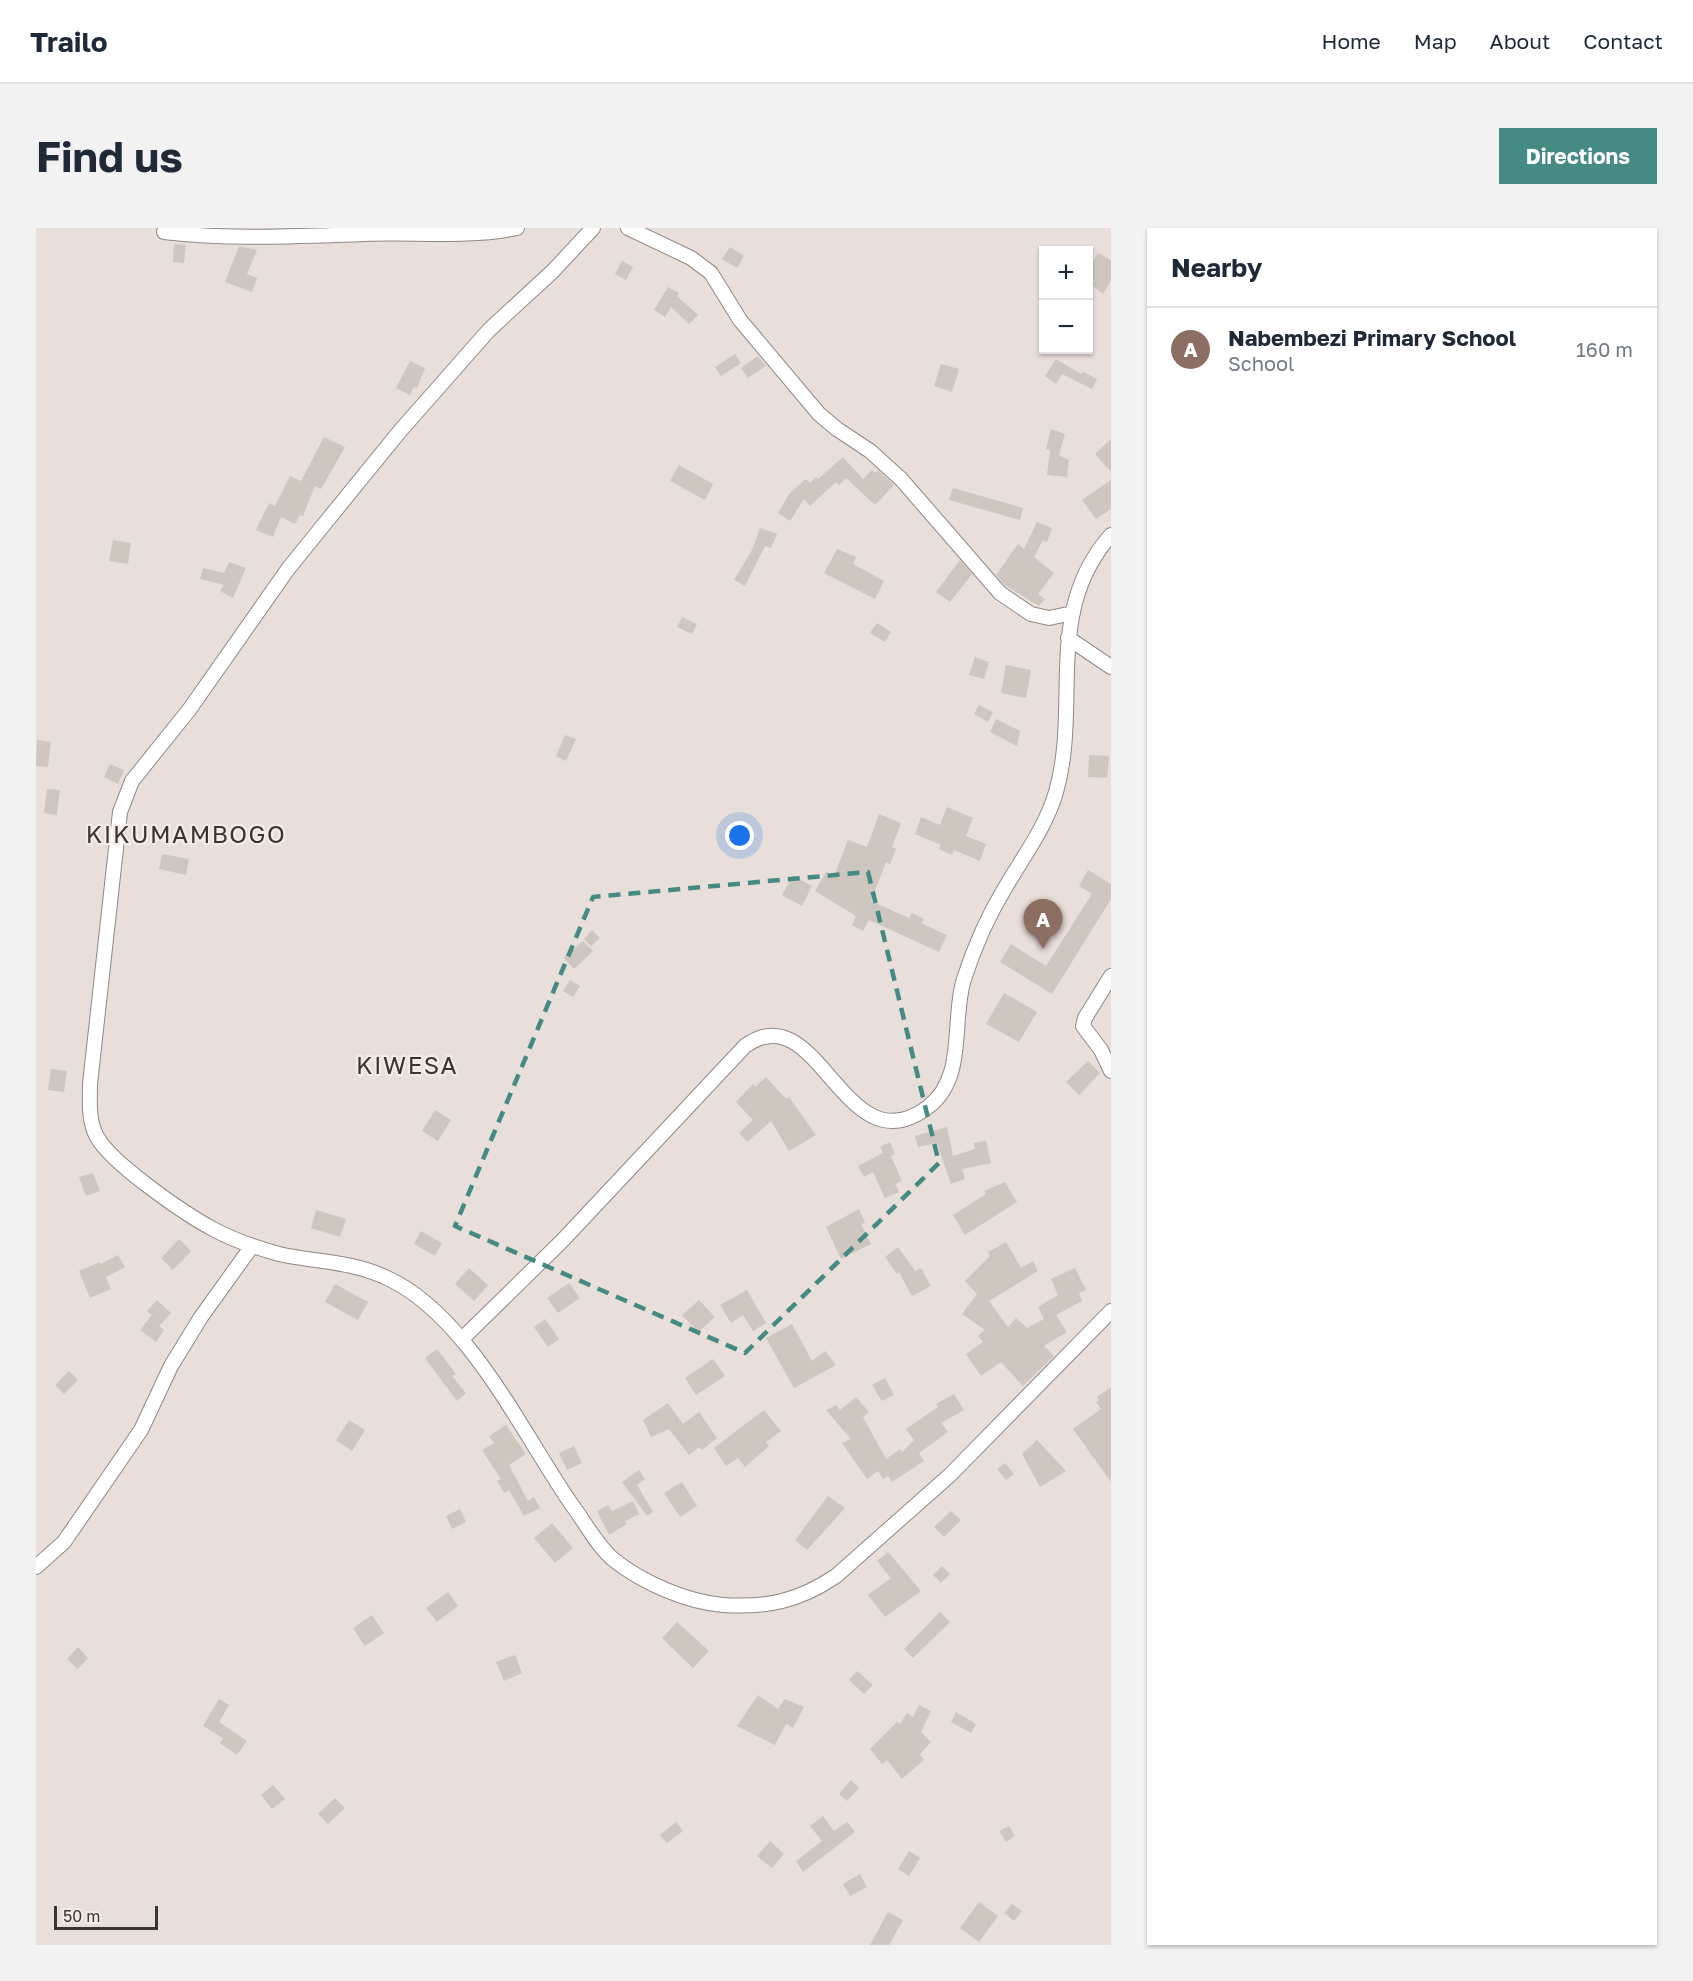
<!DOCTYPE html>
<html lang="en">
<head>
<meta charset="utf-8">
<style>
  :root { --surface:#fff; --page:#f2f2f3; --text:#1f2937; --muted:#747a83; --line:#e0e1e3; --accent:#458b83 }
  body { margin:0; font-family:"Golos Text",sans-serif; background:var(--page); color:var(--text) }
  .controls { position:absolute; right:18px; top:18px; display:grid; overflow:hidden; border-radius:0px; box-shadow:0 2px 4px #0004 }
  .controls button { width:54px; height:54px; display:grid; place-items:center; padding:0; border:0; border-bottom:2px solid var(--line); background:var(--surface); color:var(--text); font:30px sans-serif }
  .scale { position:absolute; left:18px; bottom:15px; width:104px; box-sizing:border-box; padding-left:6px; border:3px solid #393533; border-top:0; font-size:16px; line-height:21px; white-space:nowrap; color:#393533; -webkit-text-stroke:4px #f5ebe7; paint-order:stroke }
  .you { position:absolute; left:704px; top:608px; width:21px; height:21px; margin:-15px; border:4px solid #fff; border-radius:50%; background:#1a73e8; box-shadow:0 0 0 9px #1a73e833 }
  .badge { display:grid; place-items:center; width:39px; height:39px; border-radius:50%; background:var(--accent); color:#fff; font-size:20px; font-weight:700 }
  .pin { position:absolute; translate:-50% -50px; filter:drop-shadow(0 2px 3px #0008) }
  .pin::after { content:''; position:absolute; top:32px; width:21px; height:18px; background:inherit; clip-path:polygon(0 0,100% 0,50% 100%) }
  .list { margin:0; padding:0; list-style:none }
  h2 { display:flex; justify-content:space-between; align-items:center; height:78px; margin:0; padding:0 24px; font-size:26px }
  h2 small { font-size:20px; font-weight:400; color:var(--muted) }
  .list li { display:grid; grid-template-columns:39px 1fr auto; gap:18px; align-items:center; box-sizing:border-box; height:84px; padding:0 24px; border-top:2px solid var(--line) }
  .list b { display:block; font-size:22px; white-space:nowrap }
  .list p { margin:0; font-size:20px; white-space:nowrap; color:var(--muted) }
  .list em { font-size:20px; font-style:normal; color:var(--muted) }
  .map { position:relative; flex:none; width:1075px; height:1717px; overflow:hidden; border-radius:0px }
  header { display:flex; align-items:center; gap:36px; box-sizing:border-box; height:84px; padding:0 30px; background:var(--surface); border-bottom:2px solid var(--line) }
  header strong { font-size:28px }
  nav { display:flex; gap:33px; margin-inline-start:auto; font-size:21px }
  .intro { display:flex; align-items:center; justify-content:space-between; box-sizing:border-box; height:144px; padding:0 36px }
  h1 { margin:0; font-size:42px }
  .button { padding:15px 27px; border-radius:0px; background:var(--accent); color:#fff; font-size:21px; font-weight:700 }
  main { display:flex; gap:36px; padding:0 36px }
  aside { flex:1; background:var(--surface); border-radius:0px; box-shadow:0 2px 4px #0004 }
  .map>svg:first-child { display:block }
  .building { fill:#cdc7bf }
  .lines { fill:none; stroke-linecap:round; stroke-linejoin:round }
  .street-casing { stroke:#918884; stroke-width:16 }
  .street { stroke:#fff; stroke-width:14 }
  .marked { fill:none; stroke:#458b83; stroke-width:4.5; stroke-dasharray:12 8; stroke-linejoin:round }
  .labels { text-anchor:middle; stroke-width:4.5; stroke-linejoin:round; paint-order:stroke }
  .quarter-label { font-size:24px; letter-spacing:1.5px; fill:#393533; stroke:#f5ebe7 }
</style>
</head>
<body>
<header>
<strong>Trailo</strong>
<nav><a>Home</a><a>Map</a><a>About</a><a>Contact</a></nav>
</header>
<div class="intro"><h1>Find us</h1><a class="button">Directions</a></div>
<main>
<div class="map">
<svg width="1075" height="1717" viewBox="0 0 1075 1717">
  <rect width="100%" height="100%" fill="#e8deda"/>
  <path class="building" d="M138,16L150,17L148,35L137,34Z
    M203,18L221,22L211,46L221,50L216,64L189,54Z
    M694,19L708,28L701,40L686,31Z
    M1062,25L1075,32V52L1067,66L1056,57L1059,53L1053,50V41Z
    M586,33L597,39L590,52L579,46Z
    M632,59L643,65L641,68L662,87L653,96L635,79L629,89L618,82Z
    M699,126L705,135L685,148L679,139Z
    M722,128L730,138L712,150L705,140Z
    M1020,131L1045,146L1047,144L1061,151L1056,161L1026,146L1020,156L1009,148Z
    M374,133L389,140L381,160L378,159L374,167L360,160Z
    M905,136L923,141L916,164L898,158Z
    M1015,201L1029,206L1023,227L1033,232L1031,249L1011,247L1014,222L1010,221Z
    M288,209L309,219L285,261L279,258L267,288L264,287L259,296L245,289L237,309L220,302L233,275L239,278L254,248L265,253Z
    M1075,211V244L1059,226Z
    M807,229L827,251L836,242L839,245L842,242L858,257L839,277L810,250L803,257L800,254L774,278L768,271L754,293L742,285L753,266L770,251L774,255L780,249L782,251Z
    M643,237L677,256L669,272L634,253Z
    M1075,252V281L1060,291L1046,272Z
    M917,260L987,280L984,292L913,272Z
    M1001,294L1016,300L1011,314L1007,312L998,329L1018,345L1002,366L1009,371L1003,378L970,358L960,347L982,316L988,321Z
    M724,300L741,306L735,320L729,318L709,358L698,352L716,322Z
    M77,312L95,315L92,336L73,333Z
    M801,321L820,329L817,336L848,353L839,371L788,345Z
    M924,332L936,346L914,374L900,364Z
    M193,334L210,340L197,370L184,363L188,357L164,351L167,340L188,345Z
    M646,389L661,396L656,406L641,399Z
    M841,395L855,404L849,414L834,405Z
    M939,429L953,434L948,451L933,447Z
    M970,437L995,442L990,470L965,465Z
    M943,477L957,484L952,494L938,486Z
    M960,491L984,503L981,518L954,504Z
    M529,507L540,511L530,533L520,528Z
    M1,512L15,514L12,539L0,538Z
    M1053,527L1073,528L1071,550L1052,549Z
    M74,536L88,542L82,556L68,549Z
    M11,561L24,562L21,587L8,585Z
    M911,579L937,590L930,608L950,616L944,633L918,622L916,627L903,621L905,617L879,606L885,589L904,597Z
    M843,586L865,595L856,619L860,621L854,636L850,634L835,673L873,690L876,685L888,691L885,695L911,707L903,724L833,692L827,703L816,697L820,688L779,663L790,644L798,648L812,612L831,619Z
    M126,626L153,631L150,647L123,641Z
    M1052,642L1075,656V671L1016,766L964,734L975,716L1010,738L1056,666L1043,658Z
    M757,648L776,658L766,678L746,667Z
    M556,702L564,710L555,718L548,711Z
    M547,713L557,723L538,741L528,730Z
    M534,752L544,758L537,769L527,763Z
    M968,765L1001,784L983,814L950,796Z
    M1052,833L1064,845L1043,867L1030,854Z
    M15,841L31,843L28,864L12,862Z
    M730,849L750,871L753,869L780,907L753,923L735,893L711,914L703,905L717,892L700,874L717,856L719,859Z
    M399,882L415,892L402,913L386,903Z
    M911,899L917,928L939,921L938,915L950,913L955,935L926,941L929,951L915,956L901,915L882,919L879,908Z
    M854,914L859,926L855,928L866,953L859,956L863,964L849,970L837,944L828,949L822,938L847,925L844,919Z
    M57,945L64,963L50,968L43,949Z
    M969,954L981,974L929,1007L917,987L950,966L948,963Z
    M823,981L829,995L825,996L835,1016L805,1031L790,999Z
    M280,982L310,991L304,1009L275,1000Z
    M385,1003L406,1015L399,1028L378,1016Z
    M143,1011L155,1023L137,1042L125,1030Z
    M970,1014L985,1040L997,1033L1002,1043L953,1073L972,1099L980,1090L991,1100L1008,1091L1002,1079L1022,1067L1015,1051L1039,1040L1050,1062L1043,1065L1046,1073L1020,1087L1031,1104L1008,1118L1018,1128L987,1158L965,1134L945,1148L930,1126L947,1114L942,1108L949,1102L926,1086L941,1066L929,1053L954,1028L952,1024Z
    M862,1019L879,1043L885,1040L895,1058L876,1068L863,1044L861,1046L849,1029Z
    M82,1027L89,1039L70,1049L75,1061L54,1070L43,1043L64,1034L65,1036Z
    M433,1040L452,1057L438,1073L419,1056Z
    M533,1055L544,1070L522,1085L511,1070Z
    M299,1056L332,1074L322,1092L289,1074Z
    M711,1062L730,1095L717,1103L707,1087L695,1095L684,1077Z
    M121,1072L135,1085L123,1098L128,1102L120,1114L104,1102L116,1087L111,1083Z
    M663,1072L679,1089L662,1104L646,1087Z
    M509,1091L523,1111L512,1119L498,1099Z
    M756,1096L776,1133L789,1123L800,1137L758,1160L730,1110Z
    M401,1121L420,1146L416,1148L430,1165L421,1173L389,1130Z
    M677,1131L689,1148L660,1167L649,1150Z
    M33,1143L42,1152L28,1166L19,1157Z
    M849,1150L858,1167L846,1173L836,1157Z
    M1075,1159V1254L1037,1201L1065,1181L1060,1174L1063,1172L1061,1169Z
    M918,1166L928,1182L905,1195L912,1204L883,1225L888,1233L856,1254L852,1248L847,1251L842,1243L831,1251L806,1215L815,1211L790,1182L800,1177L804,1182L820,1169L833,1184L827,1189L850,1231L864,1221L866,1224L878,1212L870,1201L902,1179L900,1176Z
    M632,1175L647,1196L663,1184L681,1210L666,1222L663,1219L653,1227L633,1201L615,1209L607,1192Z
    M728,1182L745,1203L730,1214L733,1218L709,1239L702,1230L690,1238L678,1220Z
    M313,1192L329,1202L316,1223L300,1212Z
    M470,1197L490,1226L473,1237L492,1273L498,1269L504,1280L488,1288L473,1262L468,1265L461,1253L465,1251L446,1222L458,1215L453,1208Z
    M1001,1212L1030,1243L1004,1259L986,1226Z
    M538,1218L546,1235L531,1242L523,1225Z
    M969,1235L978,1246L970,1252L961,1241Z
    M603,1242L609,1251L601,1257L617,1284L611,1288L586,1254Z
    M646,1254L661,1278L644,1289L628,1265Z
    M792,1268L809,1280L771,1322L759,1312Z
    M597,1273L603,1286L589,1293L591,1296L573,1307L561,1283L572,1277L576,1283Z
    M424,1281L430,1294L416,1301L410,1288Z
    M915,1283L925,1292L908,1309L898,1299Z
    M516,1295L537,1320L519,1335L498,1310Z
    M852,1324L885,1363L849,1389L832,1367L855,1350L841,1333Z
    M906,1338L914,1346L905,1355L897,1347Z
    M412,1364L422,1378L401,1394L390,1380Z
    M904,1384L914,1394L877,1430L868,1421Z
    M336,1387L348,1405L329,1418L317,1400Z
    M641,1394L673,1423L657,1440L626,1410Z
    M42,1419L52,1430L42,1441L31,1431Z
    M479,1427L486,1445L468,1453L460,1434Z
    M821,1443L837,1457L828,1466L813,1452Z
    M722,1467L742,1481L749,1471L768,1479L757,1500L750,1496L739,1517L701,1498Z
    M183,1471L193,1477L183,1494L211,1513L201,1527L184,1515L187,1510L167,1498Z
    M883,1477L895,1483L885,1504L895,1514L884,1526L888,1532L866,1551L851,1532L846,1536L834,1521L861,1494L864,1496L871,1485L877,1489Z
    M920,1484L940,1496L935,1505L915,1494Z
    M815,1552L823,1560L811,1573L803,1566Z
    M237,1557L249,1571L236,1581L225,1567Z
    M299,1570L309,1580L292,1596L282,1586Z
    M787,1588L798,1603L811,1594L819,1604L767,1644L760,1633L786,1613L774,1598Z
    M640,1594L647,1603L631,1615L624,1607Z
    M973,1598L979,1608L970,1614L963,1603Z
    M734,1613L748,1626L736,1640L721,1628Z
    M873,1623L884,1630L873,1648L862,1641Z
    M824,1646L831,1659L814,1668L807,1656Z
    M943,1674L962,1688L943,1714L924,1700Z
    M976,1676L986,1683L978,1693L968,1685Z
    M852,1684L867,1692L853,1717H834Z"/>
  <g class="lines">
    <defs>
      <path id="street" d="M557,0L517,43L453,102L364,203L290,294L252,341L153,482L96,553L84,584L54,856C54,873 52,893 61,909C76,936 149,986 177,1001C197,1012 221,1020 243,1026C278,1034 315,1033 349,1049C431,1085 486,1205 536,1277C549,1294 561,1318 578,1332C607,1355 651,1374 687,1377C731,1380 763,1373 800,1348L914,1247L1075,1083
        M592,0L655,30L675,45L704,92L783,186L801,201L834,223L865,251L964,365L995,386L1013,390L1037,385
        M128,4C195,12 262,8 329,6C380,4 431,10 481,0
        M1032,410L1075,439
        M1075,748L1049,790L1047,798L1065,822L1075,843
        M426,1111L526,1013L709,818C783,764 808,943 892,879C931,850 915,791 928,751C938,720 952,688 969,660C987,629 1010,599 1020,564C1045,477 1007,383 1075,307
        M0,1339L28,1314L105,1202L135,1138L165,1089L216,1018"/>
    </defs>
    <use href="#street" class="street-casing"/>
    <use href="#street" class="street"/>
  </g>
  <path class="marked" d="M832,644L903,935L709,1125L419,998L557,669Z"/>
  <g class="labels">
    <g class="quarter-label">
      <text x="150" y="615">KIKUMAMBOGO</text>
      <text x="371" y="846">KIWESA</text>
    </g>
  </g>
</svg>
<div class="controls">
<button>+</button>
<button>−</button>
</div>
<div class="scale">50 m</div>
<div class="you"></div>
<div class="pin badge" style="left:1007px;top:721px;background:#8d6e63">A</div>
</div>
<aside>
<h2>Nearby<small></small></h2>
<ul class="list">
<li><span class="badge" style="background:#8d6e63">A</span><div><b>Nabembezi Primary School</b><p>School</p></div><em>160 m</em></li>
</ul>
</aside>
</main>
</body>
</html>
